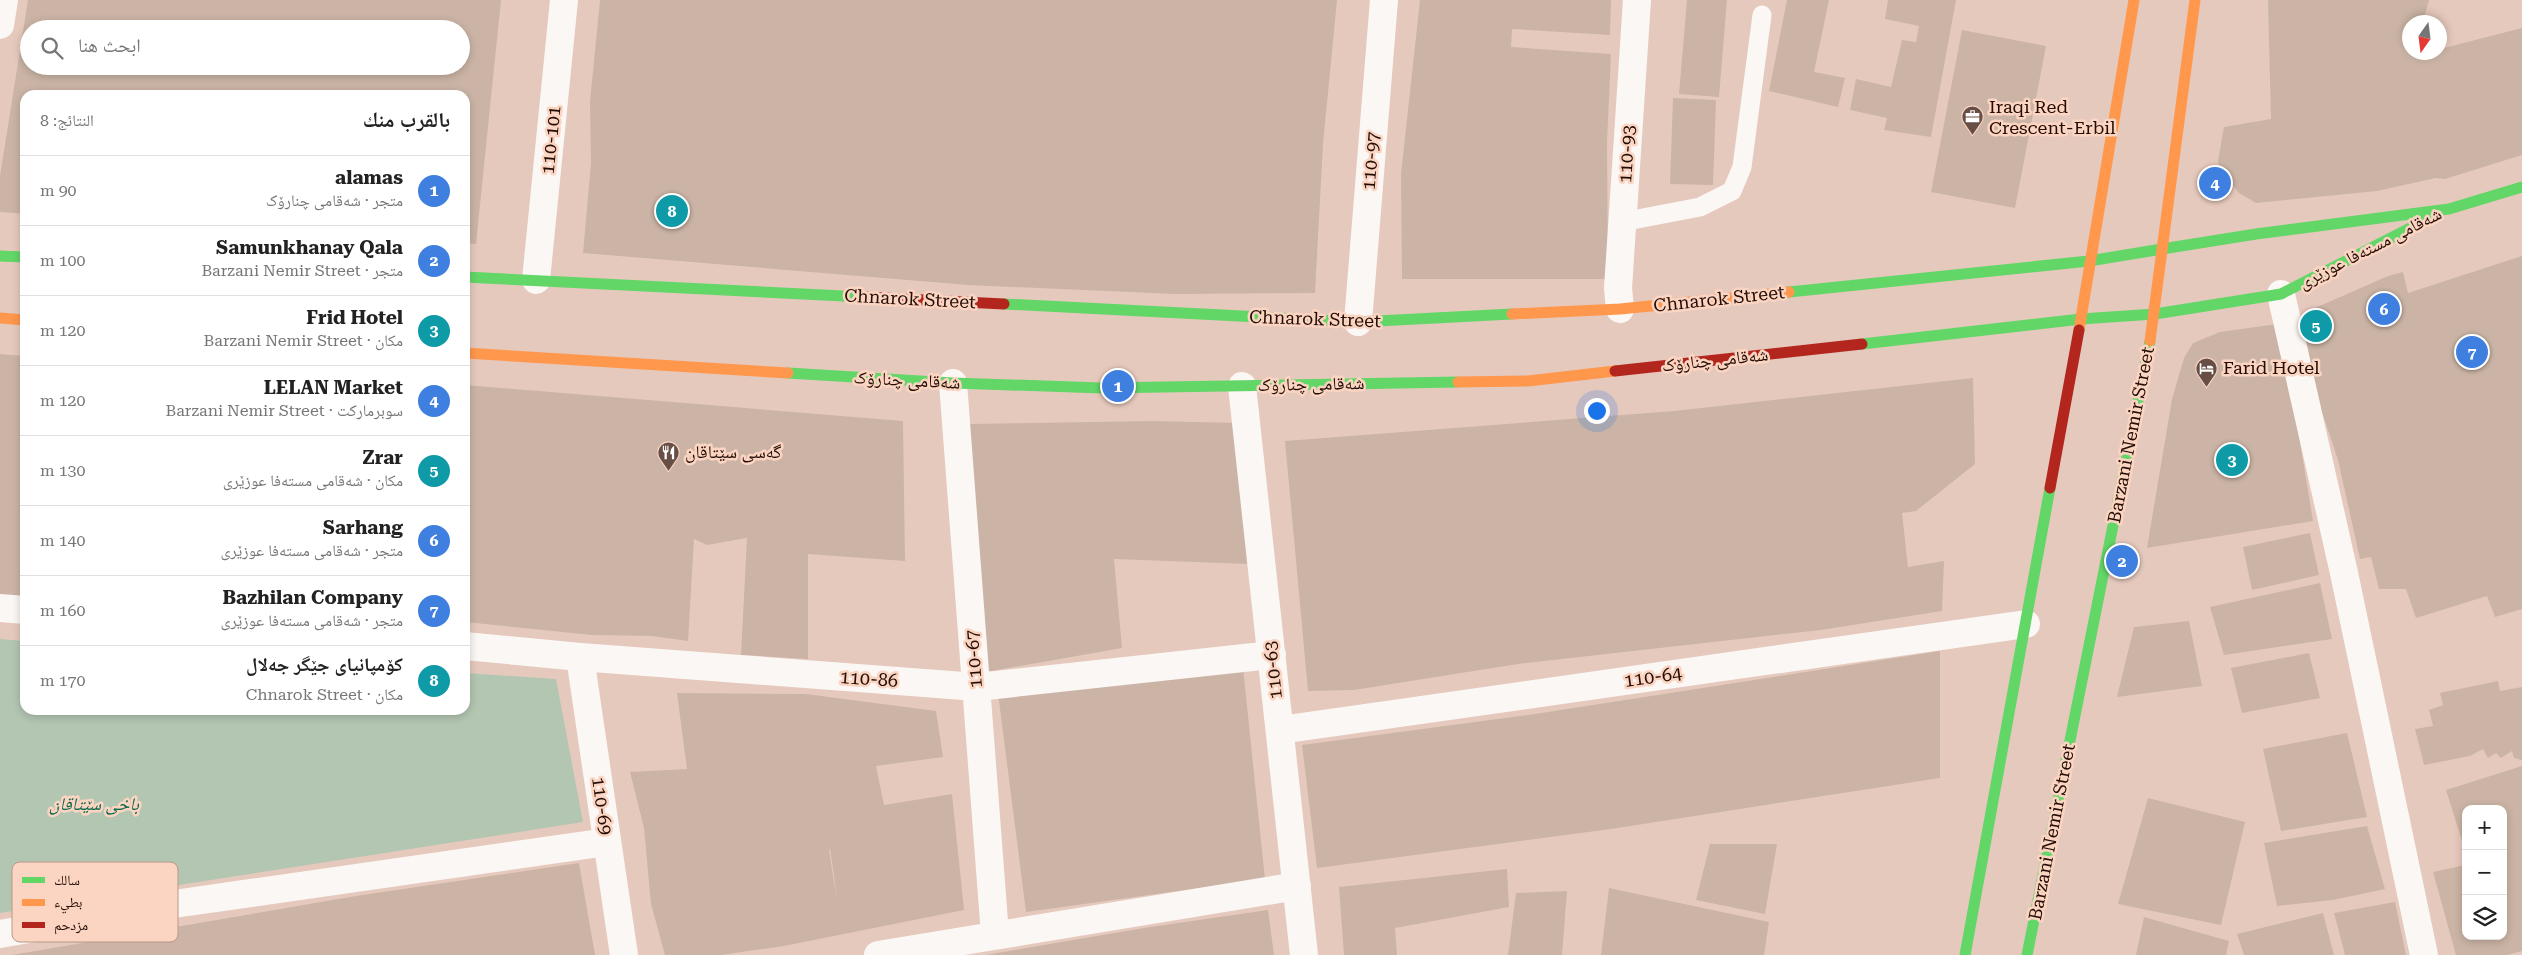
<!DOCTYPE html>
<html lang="ar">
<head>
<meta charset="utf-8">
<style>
  :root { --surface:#fff; --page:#f6f6f6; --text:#222; --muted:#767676; --line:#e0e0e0; --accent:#674f45 }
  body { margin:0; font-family:"Roboto Serif","Noto Naskh Arabic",serif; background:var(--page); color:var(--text); direction:rtl }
  .controls { position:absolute; right:15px; bottom:15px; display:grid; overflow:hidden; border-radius:10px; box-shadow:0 2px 8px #0003 }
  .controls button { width:45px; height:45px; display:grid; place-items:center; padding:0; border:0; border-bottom:1px solid var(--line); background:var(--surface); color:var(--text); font:25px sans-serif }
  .compass { position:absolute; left:2402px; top:15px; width:45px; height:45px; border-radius:50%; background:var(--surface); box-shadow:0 2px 8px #0003; rotate:194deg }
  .you { position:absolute; left:1596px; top:410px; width:18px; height:18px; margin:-12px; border:4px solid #fff; border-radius:50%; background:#1a73e8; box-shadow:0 0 0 8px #1a73e833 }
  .badge { display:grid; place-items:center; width:32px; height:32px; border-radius:50%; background:var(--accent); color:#fff; font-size:16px; font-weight:700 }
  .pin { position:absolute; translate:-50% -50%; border:2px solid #fff; box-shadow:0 1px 5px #0006 }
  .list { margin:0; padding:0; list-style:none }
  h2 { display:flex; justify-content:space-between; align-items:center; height:65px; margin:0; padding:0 20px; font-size:21px }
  h2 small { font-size:16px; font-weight:400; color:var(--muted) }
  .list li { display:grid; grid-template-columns:32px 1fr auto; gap:15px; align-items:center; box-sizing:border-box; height:70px; padding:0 20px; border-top:1px solid var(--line) }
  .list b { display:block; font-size:19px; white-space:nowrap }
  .list p { margin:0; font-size:16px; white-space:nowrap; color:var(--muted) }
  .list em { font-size:16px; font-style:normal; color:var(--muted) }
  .icon { flex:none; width:28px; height:28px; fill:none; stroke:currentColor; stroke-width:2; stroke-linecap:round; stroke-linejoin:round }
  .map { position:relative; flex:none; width:2522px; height:955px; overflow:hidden; direction:ltr }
  .search { position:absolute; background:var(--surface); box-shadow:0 2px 8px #0003; left:20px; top:20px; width:450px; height:55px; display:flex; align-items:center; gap:12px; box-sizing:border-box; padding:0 18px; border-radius:28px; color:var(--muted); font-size:19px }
  .panel { position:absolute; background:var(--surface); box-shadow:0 2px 8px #0003; left:20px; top:90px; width:450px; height:625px; border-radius:15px; direction:rtl }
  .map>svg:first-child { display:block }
  .green { fill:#b3c6b2 }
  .building { fill:#cbb4a5; fill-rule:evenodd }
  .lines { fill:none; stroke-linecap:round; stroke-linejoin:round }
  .lane { stroke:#fbf7f5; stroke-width:19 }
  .street { stroke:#fbf7f5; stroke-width:28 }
  .fast { stroke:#63d668; stroke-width:11 }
  .slow { stroke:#ff974d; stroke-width:11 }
  .jam { stroke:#b3261e; stroke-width:11 }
  .labels { text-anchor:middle; stroke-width:5; stroke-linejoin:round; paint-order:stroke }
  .poi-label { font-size:18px; fill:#230d04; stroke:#fbd4c2; text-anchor:start }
  .street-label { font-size:18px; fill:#230d04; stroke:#fbd4c2 }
  .park-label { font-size:18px; font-style:italic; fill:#076749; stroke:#fbd4c2 }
  .key { fill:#fbd4c2; stroke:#ba9889; stroke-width:1 }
  .key-label { font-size:14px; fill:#230d04 }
</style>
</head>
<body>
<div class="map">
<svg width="2522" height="955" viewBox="0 0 2522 955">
  <rect width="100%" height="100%" fill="#e6c9bd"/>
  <path class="green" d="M0,639L25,641V710H465V673L556,679L583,822L0,913Z"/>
  <path class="building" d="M28,0H501L476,244L465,243V95H25V214L0,212V176ZM29,29H461V66H29Z
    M600,0H1337L1323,144L1315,293L1175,294L968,285L583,253L591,163L590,101Z
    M1420,0H1611L1610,35L1512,29L1511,47L1611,54L1607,142L1608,279H1402L1401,174Z
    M1687,0H1727L1719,97L1679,94Z
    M1787,0H1829L1814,72L1845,78L1838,107L1769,91Z
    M1888,0H1956L1931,137L1884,130L1887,118L1850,110L1856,79L1891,87L1902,40L1916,42L1919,26L1885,19Z
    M2268,0H2429L2423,22H2410V52H2416L2415,55L2440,52V49L2522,28V155L2445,179L2436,178L2377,191L2256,203L2239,193L2221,170L2218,161L2224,127L2271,119Z
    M1962,30L2046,46L2015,208L1931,192Z
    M1673,98L1716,100L1713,185L1670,184Z
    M2522,256V609L2495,617L2487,596L2416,618L2406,589H2379L2371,557L2360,559L2338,460L2319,403L2298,321L2306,312L2388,276L2403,272L2408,293Z
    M2277,324L2291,388L2313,521L2147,548L2172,399L2184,358L2193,343L2220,332Z
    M0,354L25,356V599L0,597Z
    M1973,378L1975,464L1916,511L1902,513L1908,567L1944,561L1942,611L1821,630L1518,664L1354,690L1308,691L1285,441L1674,411Z
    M465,385L903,421L905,561L808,554V659L741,655L747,538L707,545L694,539L688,641L652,636L592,635L465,622Z
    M1152,421L1239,423L1249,564L1114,559L1122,648L986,672L967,424Z
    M2310,533L2319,575L2252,590L2243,547Z
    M2320,583L2332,639L2224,655L2210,607Z
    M2189,621L2202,686L2117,697L2134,627Z
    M1940,651V778L1611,829L1317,868L1302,745L1535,714Z
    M2309,653L2320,698L2242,713L2231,668Z
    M1242,658L1265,879L1026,912L998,693Z
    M2498,681L2500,691L2522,687V760L2514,758L2512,751L2501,758L2496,753L2488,758L2483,749L2470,756L2424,765L2415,729L2433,726L2429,710L2443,705L2440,693Z
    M677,693L806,694L936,711L943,757L876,766L884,805L952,794L964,910L784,946L721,955H665L651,904L644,828L630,772L687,769ZM830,849L834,876L837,901L829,850Z
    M2347,733L2367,817L2281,831L2263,749Z
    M2522,766V951L2507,955H2456L2433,872L2466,865V936H2503V809H2466L2465,850L2446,790Z
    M2148,798L2245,822L2221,925L2118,904Z
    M2367,826L2385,889L2333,900L2277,906L2264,843Z
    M1710,844H1777L1765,914L1696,900Z
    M579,863L595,955H12L356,896Z
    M1507,869L1509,907L1395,928L1397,955H1344L1339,887Z
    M1609,888L1769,922L1764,955H1601Z
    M1567,891L1562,955H1508L1516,893Z
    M2395,902L2406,955H2345L2334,913Z
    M1268,910L1274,955H986L1144,928Z
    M2323,913L2334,955H2244L2237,934Z
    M2144,917L2229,941L2226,955H2136Z"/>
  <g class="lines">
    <path class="lane" d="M1622,222L1700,207L1732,191L1742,167L1762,15"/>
    <path class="street" d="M0,25L4,0
      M536,280L564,0
      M2281,294L2344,573L2424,955
      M1620,309L1618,288L1637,0
      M1358,322L1384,0
      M953,383L995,935
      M1242,386L1304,955
      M0,608L25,610
      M465,646L580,657L977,687L1272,655
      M580,657L624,955
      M1280,730L2026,624
      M0,934L174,904L607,842
      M878,955L1297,886"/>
    <path class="fast" d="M2162,249L2256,234L2449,209L2522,187
      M0,256L25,257
      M465,277L864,297
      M1789,292L2089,261L2162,249
      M1004,304L1358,322L1512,314
      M2155,314L2281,294L2432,217
      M1862,344L2081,319L2155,314
      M788,373L953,383L1102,388L1458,382
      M1965,955L2050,488
      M2027,955L2150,341"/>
    <path class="slow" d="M1512,314L1620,309L1789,292
      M0,318L25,320
      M2079,330L2134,0
      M2150,341L2195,0
      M465,353L788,373
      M1458,382L1528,381L1615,371"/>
    <path class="jam" d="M864,297L1004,304
      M1615,371L1862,344
      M2050,488L2079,330"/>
  </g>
  <defs>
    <symbol id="office-pin" viewBox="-11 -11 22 30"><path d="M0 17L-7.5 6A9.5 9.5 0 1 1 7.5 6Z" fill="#674f45" stroke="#fbd4c2"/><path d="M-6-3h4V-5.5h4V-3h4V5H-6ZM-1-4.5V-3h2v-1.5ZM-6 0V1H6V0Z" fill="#fff"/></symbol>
    <symbol id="hotel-pin" viewBox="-11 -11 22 30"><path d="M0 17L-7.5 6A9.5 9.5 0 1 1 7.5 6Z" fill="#674f45" stroke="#fbd4c2"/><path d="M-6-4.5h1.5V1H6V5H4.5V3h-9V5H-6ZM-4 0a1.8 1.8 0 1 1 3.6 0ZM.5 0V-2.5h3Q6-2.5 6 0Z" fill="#fff"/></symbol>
    <symbol id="restaurant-pin" viewBox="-11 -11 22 30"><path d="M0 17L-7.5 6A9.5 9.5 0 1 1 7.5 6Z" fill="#674f45" stroke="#fbd4c2"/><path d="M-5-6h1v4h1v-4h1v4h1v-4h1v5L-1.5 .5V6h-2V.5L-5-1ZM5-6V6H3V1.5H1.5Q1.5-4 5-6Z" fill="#fff"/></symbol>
  </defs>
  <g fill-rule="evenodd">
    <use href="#office-pin" x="1960" y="104" width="25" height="34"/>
    <use href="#hotel-pin" x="2194" y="356" width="25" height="34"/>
    <use href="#restaurant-pin" x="656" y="440" width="25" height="34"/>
  </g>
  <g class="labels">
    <g class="poi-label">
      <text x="1989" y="113">Iraqi Red<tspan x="1989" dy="21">Crescent-Erbil</tspan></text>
      <text x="2223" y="374">Farid Hotel</text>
      <text x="685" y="458">گەسی سێتاقان</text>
    </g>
    <g class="street-label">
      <text transform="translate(551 140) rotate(-84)" y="6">110-101</text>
      <text transform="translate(1627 154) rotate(-86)" y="6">110-93</text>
      <text transform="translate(1371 161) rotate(-85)" y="6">110-97</text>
      <text transform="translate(2370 248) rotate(-27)" y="6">شەقامی مستەفا عوزێری</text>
      <text transform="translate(910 299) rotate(3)" y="6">Chnarok Street</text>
      <text transform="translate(1719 299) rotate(-6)" y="6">Chnarok Street</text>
      <text transform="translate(1315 319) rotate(2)" y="6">Chnarok Street</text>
      <text transform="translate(1715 360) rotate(-6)" y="6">شەقامی چنارۆک</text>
      <text transform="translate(907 380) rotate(3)" y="6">شەقامی چنارۆک</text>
      <text transform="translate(1311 384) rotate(-1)" y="6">شەقامی چنارۆک</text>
      <text transform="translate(2131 435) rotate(-79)" y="6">Barzani Nemir Street</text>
      <text transform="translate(974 659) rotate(-94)" y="6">110-67</text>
      <text transform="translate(1273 670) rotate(-96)" y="6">110-63</text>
      <text transform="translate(1653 677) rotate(-8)" y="6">110-64</text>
      <text transform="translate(869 679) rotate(4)" y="6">110-86</text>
      <text transform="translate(602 806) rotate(82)" y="6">110-69</text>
      <text transform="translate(2052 832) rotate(-79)" y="6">Barzani Nemir Street</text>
    </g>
    <g class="park-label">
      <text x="94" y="810">باخی سێتاقان</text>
    </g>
  </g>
  <rect x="12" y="862" width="166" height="80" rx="8" class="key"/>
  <rect x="22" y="877" width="23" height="6" fill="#63d668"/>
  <rect x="22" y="899" width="23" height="7" fill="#ff974d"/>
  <rect x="22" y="922" width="23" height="6" fill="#b3261e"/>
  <g class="key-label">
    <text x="54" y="885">سالك</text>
    <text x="54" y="907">بطيء</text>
    <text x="54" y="930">مزدحم</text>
  </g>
</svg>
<div class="controls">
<button>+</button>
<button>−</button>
<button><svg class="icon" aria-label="layers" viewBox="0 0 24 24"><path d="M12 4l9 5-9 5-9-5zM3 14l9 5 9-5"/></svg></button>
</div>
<svg class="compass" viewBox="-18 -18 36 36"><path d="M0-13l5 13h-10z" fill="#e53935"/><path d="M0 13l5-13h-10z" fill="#767676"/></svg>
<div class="you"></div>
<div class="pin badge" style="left:1118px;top:386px;background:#3f7fe0">1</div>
<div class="pin badge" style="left:2122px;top:561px;background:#3f7fe0">2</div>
<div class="pin badge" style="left:2232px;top:460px;background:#0f9aa8">3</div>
<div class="pin badge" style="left:2215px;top:183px;background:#3f7fe0">4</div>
<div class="pin badge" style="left:2316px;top:326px;background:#0f9aa8">5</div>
<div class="pin badge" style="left:2384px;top:309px;background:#3f7fe0">6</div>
<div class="pin badge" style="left:2472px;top:352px;background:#3f7fe0">7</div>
<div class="pin badge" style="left:672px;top:211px;background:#0f9aa8">8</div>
<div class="search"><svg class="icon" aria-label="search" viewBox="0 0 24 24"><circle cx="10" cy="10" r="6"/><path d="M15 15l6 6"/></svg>ابحث هنا</div>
<section class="panel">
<h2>بالقرب منك<small>النتائج: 8</small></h2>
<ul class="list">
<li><span class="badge" style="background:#3f7fe0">1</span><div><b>alamas</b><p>متجر · شەقامی چنارۆک</p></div><em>90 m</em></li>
<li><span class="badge" style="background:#3f7fe0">2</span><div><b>Samunkhanay Qala</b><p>متجر · Barzani Nemir Street</p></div><em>100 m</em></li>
<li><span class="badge" style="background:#0f9aa8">3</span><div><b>Frid Hotel</b><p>مكان · Barzani Nemir Street</p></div><em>120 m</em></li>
<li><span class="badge" style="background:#3f7fe0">4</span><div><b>LELAN Market</b><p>سوبرماركت · Barzani Nemir Street</p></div><em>120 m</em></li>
<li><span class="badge" style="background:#0f9aa8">5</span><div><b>Zrar</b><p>مكان · شەقامی مستەفا عوزێری</p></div><em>130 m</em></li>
<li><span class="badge" style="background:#3f7fe0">6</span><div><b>Sarhang</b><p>متجر · شەقامی مستەفا عوزێری</p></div><em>140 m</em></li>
<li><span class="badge" style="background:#3f7fe0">7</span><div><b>Bazhilan Company</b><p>متجر · شەقامی مستەفا عوزێری</p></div><em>160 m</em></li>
<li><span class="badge" style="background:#0f9aa8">8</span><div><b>کۆمپانیای جێگر جەلال</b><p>مكان · Chnarok Street</p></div><em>170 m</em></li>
</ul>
</section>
</div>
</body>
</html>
